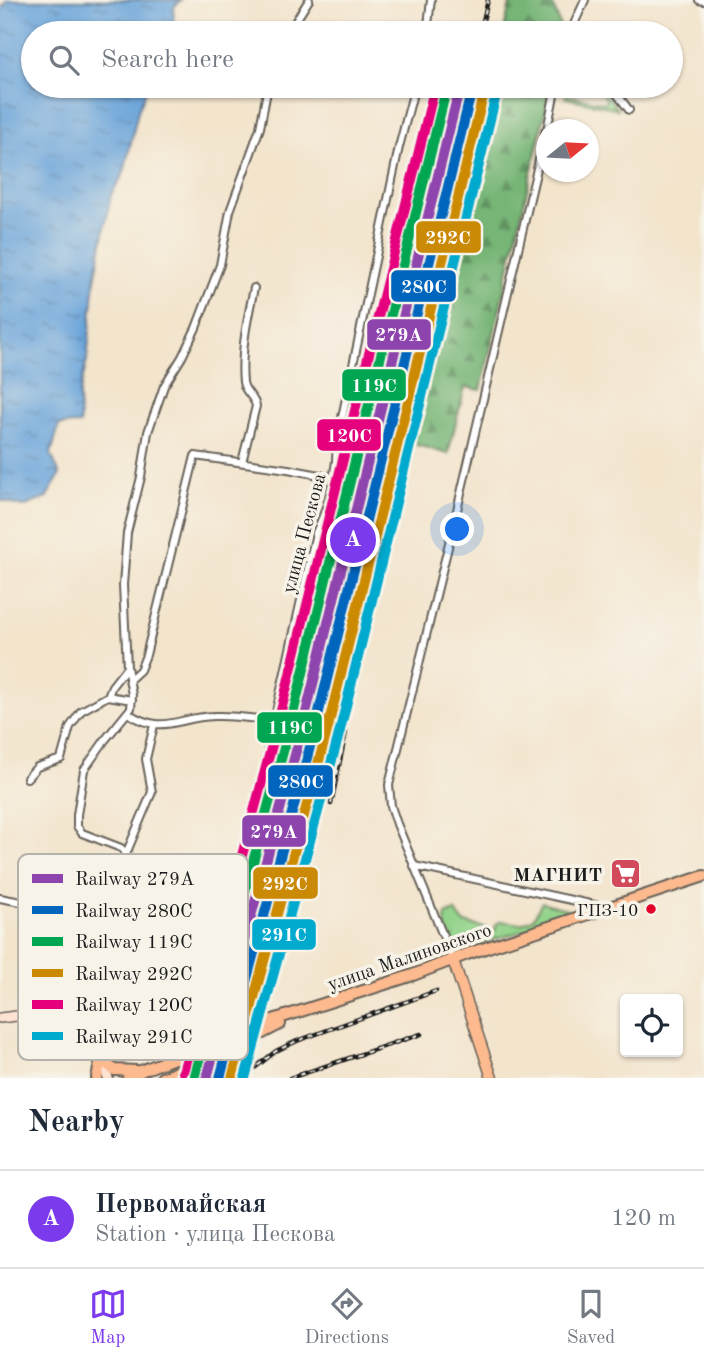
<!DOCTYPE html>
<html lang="en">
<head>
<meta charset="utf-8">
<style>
  :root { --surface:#fff; --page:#f6f6f7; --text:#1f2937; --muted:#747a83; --line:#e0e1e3; --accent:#7c3aed }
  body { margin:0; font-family:"Old Standard TT",serif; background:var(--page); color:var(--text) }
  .controls { position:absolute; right:21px; bottom:21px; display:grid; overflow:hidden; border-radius:7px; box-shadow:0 2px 5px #0004 }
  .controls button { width:63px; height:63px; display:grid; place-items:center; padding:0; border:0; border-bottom:2px solid var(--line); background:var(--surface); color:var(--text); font:35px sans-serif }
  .compass { position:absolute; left:536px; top:119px; width:63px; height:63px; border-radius:50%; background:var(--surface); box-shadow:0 2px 5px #0004; rotate:72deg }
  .you { position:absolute; left:458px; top:530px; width:24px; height:24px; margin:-18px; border:5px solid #fff; border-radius:50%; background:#1a73e8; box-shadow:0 0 0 10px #1a73e833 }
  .badge { display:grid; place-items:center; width:46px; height:46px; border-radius:50%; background:var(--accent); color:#fff; font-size:23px; font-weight:700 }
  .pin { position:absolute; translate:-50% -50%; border:4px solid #fff; box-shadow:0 2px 7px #0006 }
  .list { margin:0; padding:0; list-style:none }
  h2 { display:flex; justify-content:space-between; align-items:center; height:91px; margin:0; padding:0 28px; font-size:30px }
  h2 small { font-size:23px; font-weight:400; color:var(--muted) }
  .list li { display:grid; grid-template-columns:46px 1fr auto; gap:21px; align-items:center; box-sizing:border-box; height:98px; padding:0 28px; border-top:2px solid var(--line) }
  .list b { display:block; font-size:26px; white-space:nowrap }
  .list p { margin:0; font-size:23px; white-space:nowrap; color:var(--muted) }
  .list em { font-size:23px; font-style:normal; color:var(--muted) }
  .icon { flex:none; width:38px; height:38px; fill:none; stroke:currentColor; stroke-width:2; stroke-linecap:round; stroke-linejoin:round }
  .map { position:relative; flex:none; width:704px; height:1078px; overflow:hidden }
  .search { position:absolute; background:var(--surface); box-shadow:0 2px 5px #0004; left:21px; right:21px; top:21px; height:77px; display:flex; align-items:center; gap:18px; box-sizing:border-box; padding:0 24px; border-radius:38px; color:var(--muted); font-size:26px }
  .sheet { height:189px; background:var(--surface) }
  nav { display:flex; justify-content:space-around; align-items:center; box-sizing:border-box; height:98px; border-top:2px solid var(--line); background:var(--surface); font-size:19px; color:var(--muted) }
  nav a { display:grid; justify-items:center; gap:4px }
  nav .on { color:var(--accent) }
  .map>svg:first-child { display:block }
  .grass { fill:url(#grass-tufts); stroke:#587853; stroke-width:2 }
  .forest { fill:url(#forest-firs); stroke:#496849; stroke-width:2 }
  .water { fill:url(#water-ripples); stroke:#44607b; stroke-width:2 }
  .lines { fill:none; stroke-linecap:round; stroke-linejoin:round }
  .street-casing { stroke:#67625a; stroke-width:10 }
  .secondary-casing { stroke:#67625a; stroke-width:12 }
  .primary-casing { stroke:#67625a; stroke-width:13 }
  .highway-casing { stroke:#67625a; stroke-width:14 }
  .street { stroke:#fff; stroke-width:6 }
  .secondary { stroke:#fee3d2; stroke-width:9 }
  .primary { stroke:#fcba8e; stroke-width:10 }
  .highway { stroke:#fcba8e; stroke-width:10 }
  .rail-casing { stroke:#1c1c1c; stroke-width:4.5 }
  .rail { stroke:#f7f3e8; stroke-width:2; stroke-dasharray:5; stroke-linecap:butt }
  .rail-1-casing { stroke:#f7f3e8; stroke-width:16 }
  .rail-2-casing { stroke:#f7f3e8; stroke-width:16 }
  .rail-3-casing { stroke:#f7f3e8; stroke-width:16 }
  .rail-4-casing { stroke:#f7f3e8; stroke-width:16 }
  .rail-5-casing { stroke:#f7f3e8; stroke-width:16 }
  .rail-6-casing { stroke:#f7f3e8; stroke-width:16 }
  .rail-1 { stroke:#8e44ad; stroke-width:10 }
  .rail-2 { stroke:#0065bd; stroke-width:10 }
  .rail-3 { stroke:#00a651; stroke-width:10 }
  .rail-4 { stroke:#cb8a06; stroke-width:10 }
  .rail-5 { stroke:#e5007d; stroke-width:10 }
  .rail-6 { stroke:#00a9ce; stroke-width:10 }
  .bus-dot { fill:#e4002b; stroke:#f7f3e8; stroke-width:2.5 }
  .labels { text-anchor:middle; stroke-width:7; stroke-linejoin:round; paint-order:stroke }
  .bus-label { font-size:17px; fill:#1c1c1c; stroke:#f7f3e8; text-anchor:end }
  .street-label { font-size:19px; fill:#1c1c1c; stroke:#f7f3e8 }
  .poi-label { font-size:19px; font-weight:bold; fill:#1c1c1c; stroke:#f7f3e8; text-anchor:end }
  .key { fill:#f7f3e8; stroke:#b5b2ab; stroke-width:2 }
  .key-label { font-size:19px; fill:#1c1c1c }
  .line-badge { stroke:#f7f3e8; stroke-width:2.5 }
  .badge-label { font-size:19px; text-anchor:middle; font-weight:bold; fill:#fff }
</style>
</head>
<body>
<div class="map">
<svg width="704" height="1078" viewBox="0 0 704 1078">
  <defs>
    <pattern id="grass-tufts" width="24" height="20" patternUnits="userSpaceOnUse" patternTransform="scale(1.75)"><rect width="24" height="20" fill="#93d38a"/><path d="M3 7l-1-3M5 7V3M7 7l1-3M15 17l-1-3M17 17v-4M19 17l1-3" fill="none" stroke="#7eb576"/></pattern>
    <pattern id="forest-firs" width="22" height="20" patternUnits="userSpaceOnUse" patternTransform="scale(1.75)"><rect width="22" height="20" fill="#76b576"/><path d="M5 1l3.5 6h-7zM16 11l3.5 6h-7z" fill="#609260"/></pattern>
    <pattern id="water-ripples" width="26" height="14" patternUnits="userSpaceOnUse" patternTransform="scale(1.75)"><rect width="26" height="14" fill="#6ba4da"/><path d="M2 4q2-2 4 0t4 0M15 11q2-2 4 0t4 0" fill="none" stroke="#5785b0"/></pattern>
  </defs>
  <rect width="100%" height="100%" fill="#f7f3e8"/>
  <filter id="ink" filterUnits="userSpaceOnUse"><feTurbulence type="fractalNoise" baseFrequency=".0143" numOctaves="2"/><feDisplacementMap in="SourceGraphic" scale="14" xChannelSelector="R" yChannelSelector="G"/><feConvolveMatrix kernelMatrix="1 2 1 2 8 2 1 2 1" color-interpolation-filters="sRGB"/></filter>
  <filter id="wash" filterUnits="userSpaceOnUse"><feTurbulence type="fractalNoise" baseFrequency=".00686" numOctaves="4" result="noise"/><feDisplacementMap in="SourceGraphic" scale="28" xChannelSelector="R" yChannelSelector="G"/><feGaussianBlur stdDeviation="1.57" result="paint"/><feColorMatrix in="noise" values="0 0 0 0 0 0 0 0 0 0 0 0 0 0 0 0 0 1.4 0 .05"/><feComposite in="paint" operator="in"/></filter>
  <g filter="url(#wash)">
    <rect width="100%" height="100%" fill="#f3e4cc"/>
    <path class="grass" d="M593,86H601L617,109L565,98L566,95L605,103L606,99L597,87Z
      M542,902L575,912L571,916L464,949C452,945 442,928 446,915L455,911L464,923L496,930V925L501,921L521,924L533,919Z"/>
    <path class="forest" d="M511,0H551L563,33H503Z
      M491,86H551L481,390L465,387L448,454L410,443Z"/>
    <path class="water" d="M7,0H181L174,7L173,33H33V86H148L138,111L124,173L111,195L95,280L87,360L79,395L80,424L59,425L51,454L60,475L46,498L23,507L0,500V11Z"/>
  </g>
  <g filter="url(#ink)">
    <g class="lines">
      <defs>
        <path id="street" d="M699,0L704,1
          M288,33L309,0
          M427,33L431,0
          M570,33L585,0
          M611,86L629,110
          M547,130L556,86
          M242,462L256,406C254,396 244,392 243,382C240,353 248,316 254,288
          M129,680L140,670L146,655L195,456L288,469L335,478
          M108,696L132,700
          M128,713C163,736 177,717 214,716C234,715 255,719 275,721
          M27,778L37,767L61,759L70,727L81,711L108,696L112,686L127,667
          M126,854L121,848L82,833L77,826V815L84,770L105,740L131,708L132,695L127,667L123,585L127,533L141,477L148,432L164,386L182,357L196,328L220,265L230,211L260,128L268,86
          M414,866L604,907
          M0,898L69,911L153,905L179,918L202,947
          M153,905L131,886L125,867L126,854L152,792L146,759L154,725
          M453,960L397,824L391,806L389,785L454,523L546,130
          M106,1005L195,979L204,940L222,915L238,882L316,533C330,502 337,474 337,441L399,147L415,86"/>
        <path id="secondary" d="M0,1018L106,1005L101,1059L108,1078"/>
        <path id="primary" d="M453,960L492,1078"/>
        <path id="highway" d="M101,1059L114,1070L137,1071
          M97,1078L101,1059
          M128,1078L143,1070L273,1020L413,975L467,954L704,876
          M162,1078L224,1053L280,1024"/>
      </defs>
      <use href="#street" class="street-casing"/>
      <use href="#secondary" class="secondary-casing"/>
      <use href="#primary" class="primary-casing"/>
      <use href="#highway" class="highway-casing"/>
      <use href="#street" class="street"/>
      <use href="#secondary" class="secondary"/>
      <use href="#primary" class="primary"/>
      <use href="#highway" class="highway"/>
      <defs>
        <path id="rail" d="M480,33L488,0
          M331,804L346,732
          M280,806L315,701L348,581L468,86
          M227,984L253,888L278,816
          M242,1078L276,1051L297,1041L436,991
          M290,1078L421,1034"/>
      </defs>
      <use href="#rail" class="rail-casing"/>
      <use href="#rail" class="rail"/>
      <defs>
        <path id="rail-1" d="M207,1078L302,729L460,86"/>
        <path id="rail-2" d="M220,1078L314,732L472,89"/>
        <path id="rail-3" d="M195,1075L290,726L447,86"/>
        <path id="rail-4" d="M232,1078L326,735L484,92"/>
        <path id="rail-5" d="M183,1072L278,723L435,86"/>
        <path id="rail-6" d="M245,1078L338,738L496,95"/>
      </defs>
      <use href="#rail-1" class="rail-1-casing"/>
      <use href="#rail-2" class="rail-2-casing"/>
      <use href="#rail-3" class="rail-3-casing"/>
      <use href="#rail-4" class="rail-4-casing"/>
      <use href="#rail-5" class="rail-5-casing"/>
      <use href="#rail-6" class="rail-6-casing"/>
      <use href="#rail-1" class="rail-1"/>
      <use href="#rail-2" class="rail-2"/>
      <use href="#rail-3" class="rail-3"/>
      <use href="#rail-4" class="rail-4"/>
      <use href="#rail-5" class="rail-5"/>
      <use href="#rail-6" class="rail-6"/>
    </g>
  </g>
  <defs>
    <symbol id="supermarket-square" viewBox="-11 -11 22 22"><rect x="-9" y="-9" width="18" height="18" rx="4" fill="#d1495b" stroke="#f7f3e8"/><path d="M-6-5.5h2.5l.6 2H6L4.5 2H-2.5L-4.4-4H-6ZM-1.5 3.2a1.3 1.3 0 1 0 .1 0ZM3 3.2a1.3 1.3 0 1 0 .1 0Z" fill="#fff"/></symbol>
  </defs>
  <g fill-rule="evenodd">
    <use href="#supermarket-square" x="608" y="856" width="35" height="35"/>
  </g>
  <circle class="bus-dot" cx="651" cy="909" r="6"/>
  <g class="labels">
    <g class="bus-label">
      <text x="638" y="916">ГПЗ-10</text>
    </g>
    <g class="street-label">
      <text transform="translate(303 533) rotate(-75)" y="7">улица Пескова</text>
      <text transform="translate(409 956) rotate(-19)" y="7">улица Малиновского</text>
    </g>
    <g class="poi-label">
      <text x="602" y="881">МАГНИТ</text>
    </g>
  </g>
  <rect x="18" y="854" width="230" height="206" rx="10" class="key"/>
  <rect x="32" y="874" width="31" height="9" fill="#8e44ad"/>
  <rect x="32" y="906" width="31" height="8" fill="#0065bd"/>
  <rect x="32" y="937" width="31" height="9" fill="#00a651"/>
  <rect x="32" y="969" width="31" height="8" fill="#cb8a06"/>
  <rect x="32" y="1000" width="31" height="9" fill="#e5007d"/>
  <rect x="32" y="1032" width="31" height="8" fill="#00a9ce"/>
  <g class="key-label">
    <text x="75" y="885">Railway 279А</text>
    <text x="75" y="917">Railway 280С</text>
    <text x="75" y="948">Railway 119С</text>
    <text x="75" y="980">Railway 292С</text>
    <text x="75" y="1011">Railway 120С</text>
    <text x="75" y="1043">Railway 291С</text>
  </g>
  <g class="line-badge">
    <rect x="415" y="220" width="67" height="34" rx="7" fill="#cb8a06"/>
    <rect x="390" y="269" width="67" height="34" rx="7" fill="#0065bd"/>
    <rect x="366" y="318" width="66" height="33" rx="7" fill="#8e44ad"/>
    <rect x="341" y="368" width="66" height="34" rx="7" fill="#00a651"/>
    <rect x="316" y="418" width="66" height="34" rx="7" fill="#e5007d"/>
    <rect x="256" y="711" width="67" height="33" rx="7" fill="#00a651"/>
    <rect x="267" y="764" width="67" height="34" rx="7" fill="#0065bd"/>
    <rect x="241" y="814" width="66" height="34" rx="7" fill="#8e44ad"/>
    <rect x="252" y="866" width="67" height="34" rx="7" fill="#cb8a06"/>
    <rect x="251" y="918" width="66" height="33" rx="7" fill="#00a9ce"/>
  </g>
  <g class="badge-label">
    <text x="448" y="244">292С</text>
    <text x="424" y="293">280С</text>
    <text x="399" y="341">279А</text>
    <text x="374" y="392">119С</text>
    <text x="349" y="442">120С</text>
    <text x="290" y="734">119С</text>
    <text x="301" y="788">280С</text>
    <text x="274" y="838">279А</text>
    <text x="285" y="890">292С</text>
    <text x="284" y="941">291С</text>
  </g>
</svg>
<div class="controls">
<button><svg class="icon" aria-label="locate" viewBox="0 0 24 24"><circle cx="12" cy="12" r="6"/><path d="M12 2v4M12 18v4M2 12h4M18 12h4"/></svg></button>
</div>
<svg class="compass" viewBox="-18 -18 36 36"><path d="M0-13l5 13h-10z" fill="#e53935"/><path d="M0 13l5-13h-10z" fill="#747a83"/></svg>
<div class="you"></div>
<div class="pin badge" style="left:353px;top:540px">A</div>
<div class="search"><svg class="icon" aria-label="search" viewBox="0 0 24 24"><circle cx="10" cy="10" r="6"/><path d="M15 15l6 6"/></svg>Search here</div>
</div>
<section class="sheet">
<h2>Nearby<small></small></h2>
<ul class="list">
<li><span class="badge">A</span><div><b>Первомайская</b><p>Station · улица Пескова</p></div><em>120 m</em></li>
</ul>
</section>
<nav>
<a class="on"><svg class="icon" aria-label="map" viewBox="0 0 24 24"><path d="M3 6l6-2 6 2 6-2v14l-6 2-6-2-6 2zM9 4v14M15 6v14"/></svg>Map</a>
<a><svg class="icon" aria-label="directions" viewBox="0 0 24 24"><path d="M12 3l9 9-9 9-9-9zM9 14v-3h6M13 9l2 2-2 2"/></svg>Directions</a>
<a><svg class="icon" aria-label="saved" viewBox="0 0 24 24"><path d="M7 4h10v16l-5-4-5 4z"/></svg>Saved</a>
</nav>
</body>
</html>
